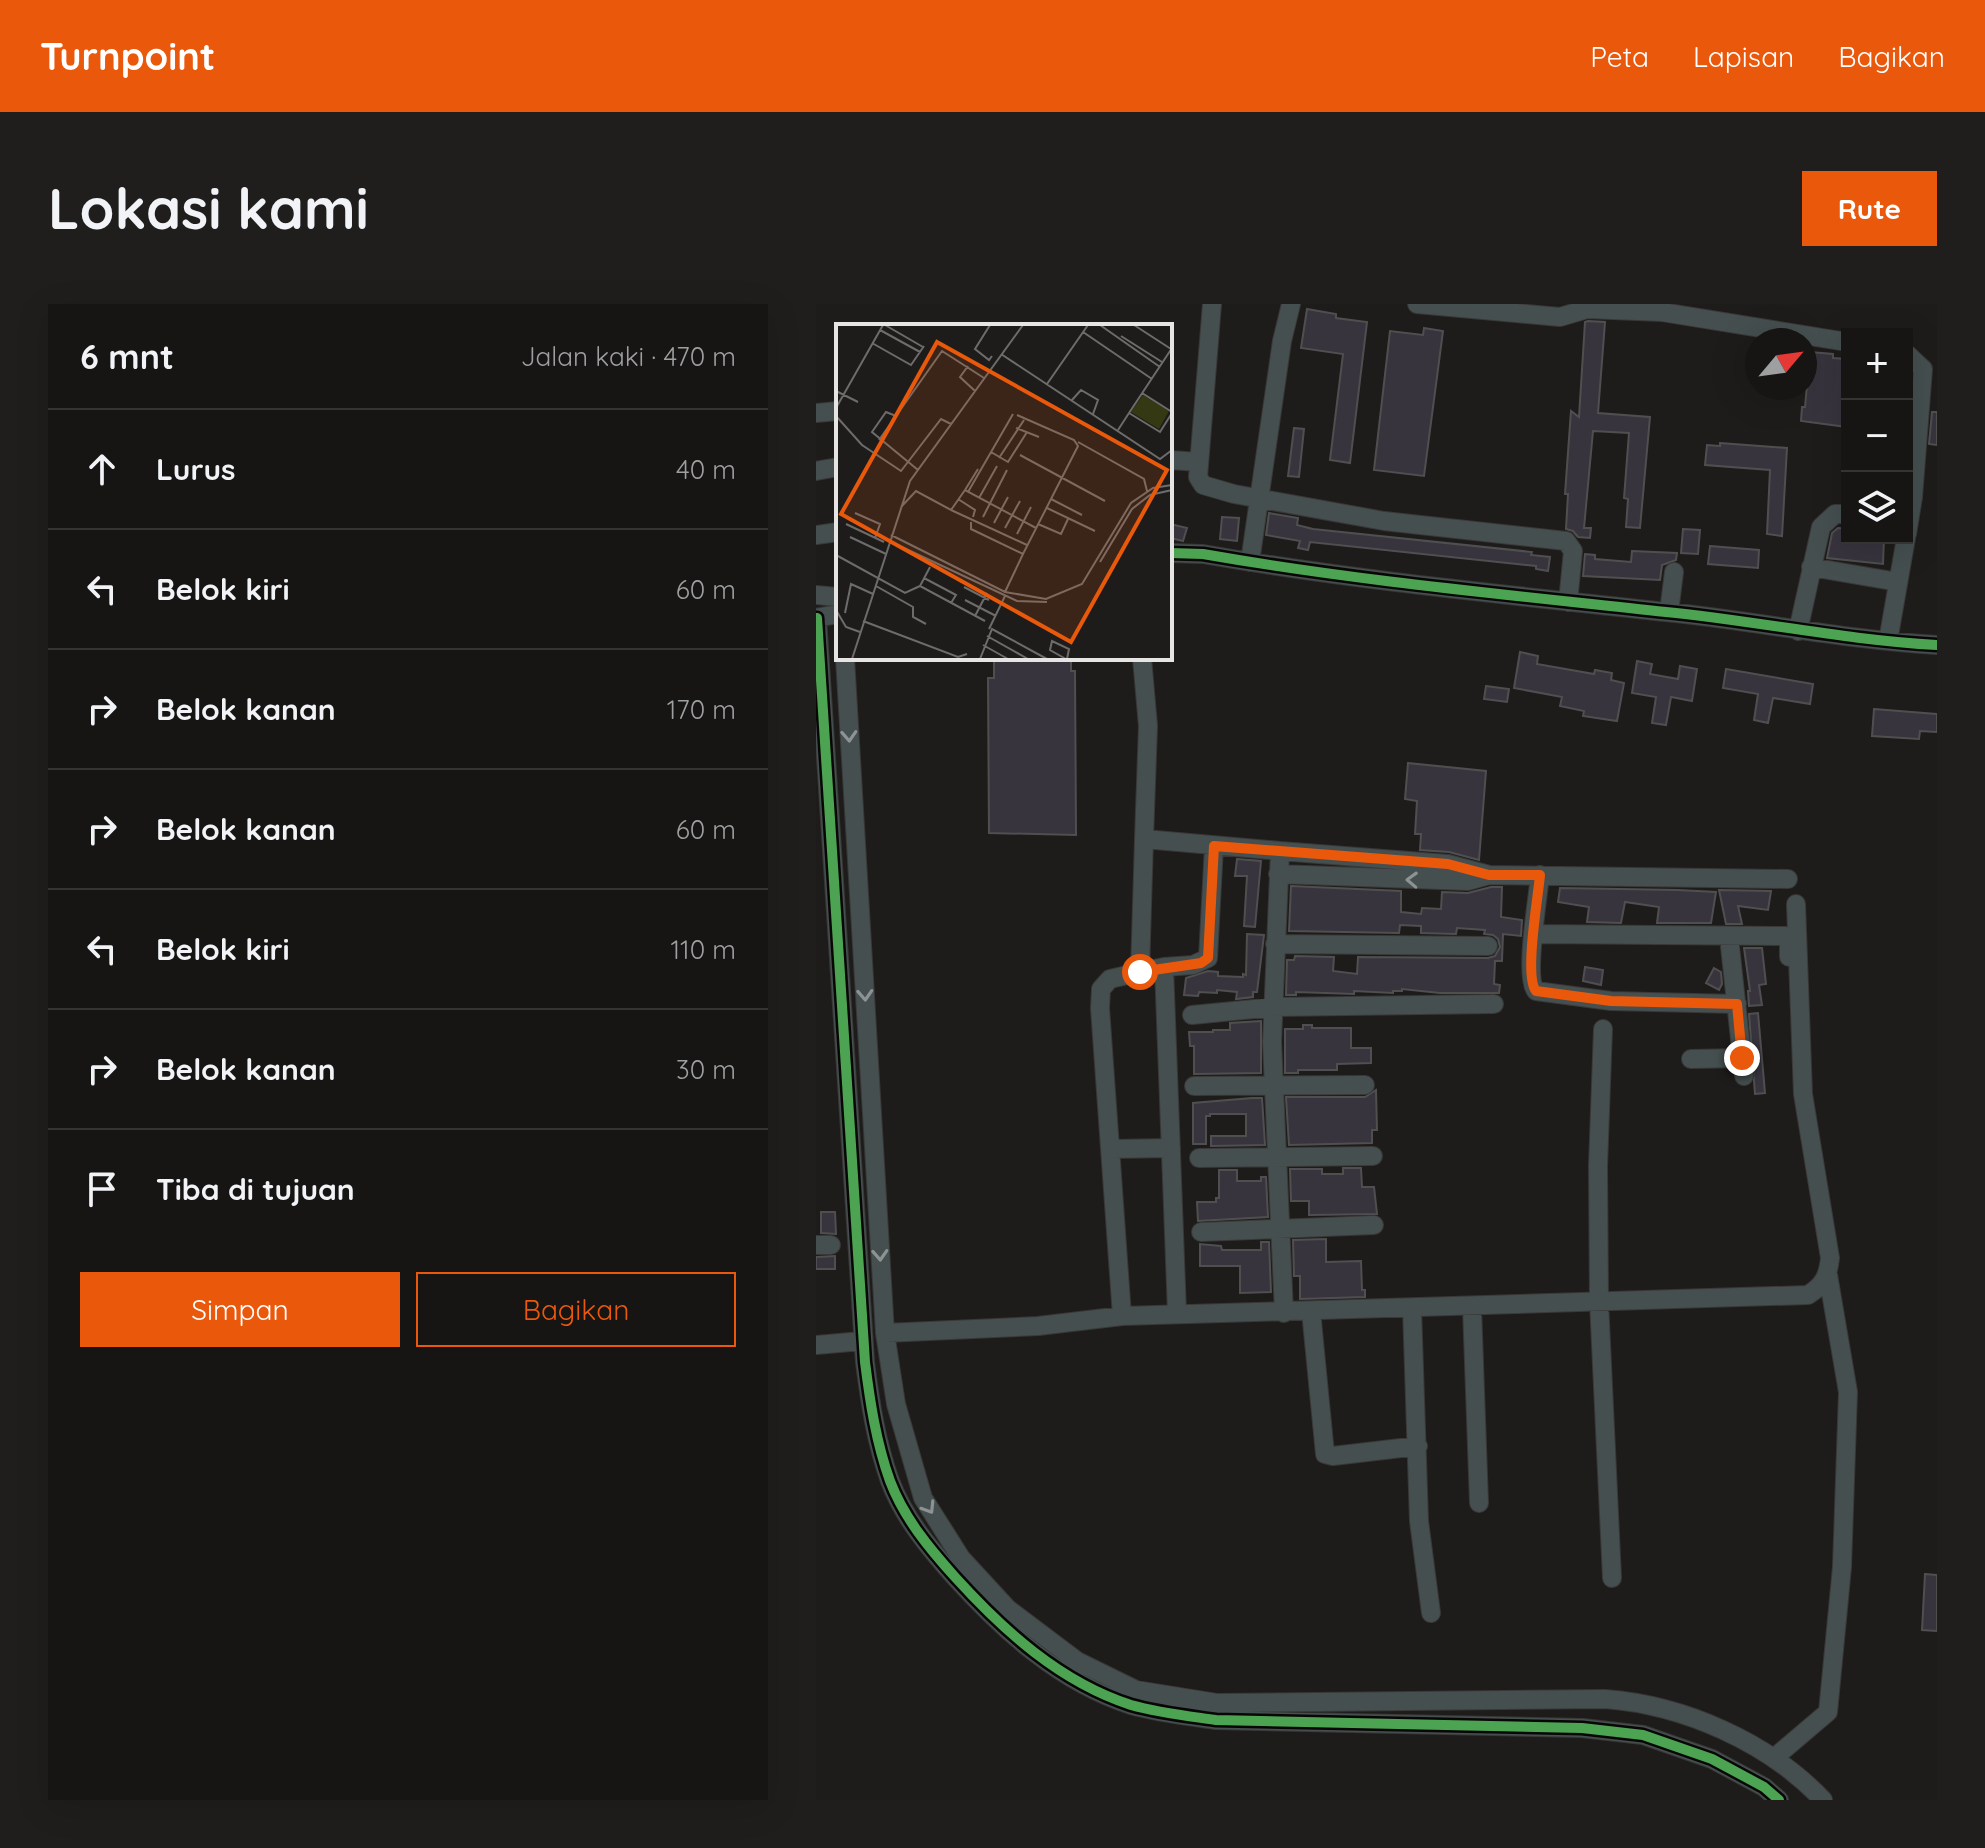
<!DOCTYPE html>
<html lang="id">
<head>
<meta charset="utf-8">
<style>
  :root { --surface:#161514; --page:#1f1e1d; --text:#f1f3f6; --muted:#9e9fa0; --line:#353434; --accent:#ea580c }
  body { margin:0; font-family:Quicksand,sans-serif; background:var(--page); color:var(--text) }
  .controls { position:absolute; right:24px; top:24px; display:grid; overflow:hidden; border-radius:0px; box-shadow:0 8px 32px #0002 }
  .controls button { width:72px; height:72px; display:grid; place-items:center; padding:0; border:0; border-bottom:2px solid var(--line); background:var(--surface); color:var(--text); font:40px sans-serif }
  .compass { position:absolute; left:929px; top:24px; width:72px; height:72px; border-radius:50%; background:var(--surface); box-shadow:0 8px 32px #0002; rotate:61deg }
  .stop { position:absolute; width:24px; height:24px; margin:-18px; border:6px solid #ea580c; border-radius:50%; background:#fff }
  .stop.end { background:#ea580c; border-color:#fff; box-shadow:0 2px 8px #0008 }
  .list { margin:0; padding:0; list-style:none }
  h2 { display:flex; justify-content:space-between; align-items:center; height:104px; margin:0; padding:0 32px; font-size:34px }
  h2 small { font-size:26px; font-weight:400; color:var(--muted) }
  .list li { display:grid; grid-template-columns:52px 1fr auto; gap:24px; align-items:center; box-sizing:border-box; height:120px; padding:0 32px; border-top:2px solid var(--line) }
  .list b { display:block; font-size:30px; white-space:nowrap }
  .list em { font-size:26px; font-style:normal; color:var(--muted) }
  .actions { display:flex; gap:16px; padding:24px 32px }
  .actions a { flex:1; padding:18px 0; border:2px solid var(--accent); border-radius:0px; text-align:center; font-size:28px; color:var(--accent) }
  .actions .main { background:var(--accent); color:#fff }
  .icon { flex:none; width:44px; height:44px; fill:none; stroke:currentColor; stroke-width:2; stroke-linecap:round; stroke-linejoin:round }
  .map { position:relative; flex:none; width:1121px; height:1496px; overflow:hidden; border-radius:0px }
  header { display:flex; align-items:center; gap:48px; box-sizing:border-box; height:112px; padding:0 40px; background:var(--accent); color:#fff }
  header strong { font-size:38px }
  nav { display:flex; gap:44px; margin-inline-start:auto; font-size:28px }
  .intro { display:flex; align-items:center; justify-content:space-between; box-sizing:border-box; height:192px; padding:0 48px }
  h1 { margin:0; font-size:56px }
  .button { padding:20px 36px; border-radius:0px; background:var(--accent); color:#fff; font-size:28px; font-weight:700 }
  main { display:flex; gap:48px; padding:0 48px }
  aside { flex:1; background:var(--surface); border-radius:0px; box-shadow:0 8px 32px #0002 }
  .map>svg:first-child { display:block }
  .building { fill:#37343e; stroke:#504f50; stroke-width:2 }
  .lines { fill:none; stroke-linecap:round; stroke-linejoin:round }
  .minor-casing { stroke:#393837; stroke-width:20 }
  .minor { stroke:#454f4f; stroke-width:18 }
  .cycleway-casing { stroke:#080706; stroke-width:15 }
  .cycleway { stroke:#4ca352; stroke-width:10 }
  .oneway { stroke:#8d9292 }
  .route { stroke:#ea580c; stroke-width:10 }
  .inset-road { fill:none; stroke:#6d6c6b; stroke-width:2 }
  .view { fill:#e8590c; fill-opacity:0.15; stroke:#e8590c; stroke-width:4 }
  .inset-edge { fill:none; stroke:#e6e5e3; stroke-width:4 }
</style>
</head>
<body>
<header>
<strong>Turnpoint</strong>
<nav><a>Peta</a><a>Lapisan</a><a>Bagikan</a></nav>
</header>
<div class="intro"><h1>Lokasi kami</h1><a class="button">Rute</a></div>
<main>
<aside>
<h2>6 mnt<small>Jalan kaki · 470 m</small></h2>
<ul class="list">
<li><svg class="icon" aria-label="ahead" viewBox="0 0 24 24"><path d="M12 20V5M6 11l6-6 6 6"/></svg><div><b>Lurus</b></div><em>40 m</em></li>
<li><svg class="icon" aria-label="left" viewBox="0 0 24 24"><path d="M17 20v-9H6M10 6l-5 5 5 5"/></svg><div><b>Belok kiri</b></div><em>60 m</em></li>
<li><svg class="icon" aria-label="right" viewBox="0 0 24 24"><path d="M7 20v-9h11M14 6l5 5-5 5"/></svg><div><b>Belok kanan</b></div><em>170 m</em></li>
<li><svg class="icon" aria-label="right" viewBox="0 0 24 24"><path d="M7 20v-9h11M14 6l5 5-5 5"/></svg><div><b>Belok kanan</b></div><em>60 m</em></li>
<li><svg class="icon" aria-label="left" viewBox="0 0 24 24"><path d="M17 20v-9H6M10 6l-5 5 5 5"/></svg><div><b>Belok kiri</b></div><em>110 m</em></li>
<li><svg class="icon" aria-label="right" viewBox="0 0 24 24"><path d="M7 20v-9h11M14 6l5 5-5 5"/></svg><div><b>Belok kanan</b></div><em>30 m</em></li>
<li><svg class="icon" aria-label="arrive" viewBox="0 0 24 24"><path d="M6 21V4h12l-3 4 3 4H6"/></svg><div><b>Tiba di tujuan</b></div></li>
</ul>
<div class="actions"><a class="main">Simpan</a><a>Bagikan</a></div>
</aside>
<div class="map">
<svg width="1121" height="1496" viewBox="0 0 1121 1496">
  <rect width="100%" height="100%" fill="#1d1c1b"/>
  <path class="building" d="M491,5L520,10V14L551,18L534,159L514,156L527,50L485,44Z
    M772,17L789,18L782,109L834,113L824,224L810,223L812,195L808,194L813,129L777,127L768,224H775L774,234L762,233L757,227L750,225L752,190H749L755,107L763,113L769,18Z
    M608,24L627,27L608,172L558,166L574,27L607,31Z
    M994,48L1017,50V54L1031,55V123L985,117L986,103H989Z
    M1116,108H1121V141L1113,140Z
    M478,124L488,125L483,173L472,172Z
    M904,139L971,144L966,232L951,230L954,166L889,161L891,141L904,142Z
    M453,209L482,214L481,221L497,225L716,248L715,251L734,253L732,267L720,265V262L494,238L492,246L482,244L484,237L450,231Z
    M406,213L423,214L421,237L404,235Z
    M354,220L371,224L367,237L354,234Z
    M1022,224L1031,225V234H1068L1067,260L1011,254L1016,229Z
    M867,225L884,226L882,250L865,249Z
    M894,242L943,246L942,264L892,260Z
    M816,247L861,249L860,256L846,261L844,276L767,272L769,250L779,251V255L815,258Z
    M704,348L722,352L721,360L778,370L779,366L796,369L795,376L808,379L801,417L767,412L768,407L744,402L746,393L698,384Z
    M178,354H255V367H259L260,531L173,529L172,374H178Z
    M821,357L836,360L834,370L862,375L864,362L881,365L876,397L855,393L850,421L836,419L840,393L816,389Z
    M910,365L997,380L994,400L957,394L952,419L938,416L942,390L907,384Z
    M670,382L693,385L691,398L668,395Z
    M1058,405L1121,410V428L1104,427L1103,435L1056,432Z
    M592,459L670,467L663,556L633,548L604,546L605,530H599L601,497L589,495Z
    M421,555L445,557L439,623L428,622L431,572H419Z
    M475,582L585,587V608L605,610L606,604L625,605L626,588L652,589L675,583H686L685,613L706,616L705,632L687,630L686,657H679L678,680L684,681L683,689H624L586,685V687H577V689L538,687V690L480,688V691H470L471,656H478L479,652L518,653L517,667L541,670L542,653L672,654L679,652L684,643L682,635L677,631L668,630L669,626L641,624L640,630L605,629V622L584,621L583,629L473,627Z
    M744,584L862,586L900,588L895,619H841L843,603L809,598L805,619L771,618L773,603L742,598Z
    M903,586L955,587L952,606L922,602L926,620H910Z
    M431,630L448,631L441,688H437V693L420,695L421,688L401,686V689L383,688L382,692L368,691L370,674L392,667L402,668V672L427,673V670L430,671Z
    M928,644H946L950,680L943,681L946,701L933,702L932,687H934Z
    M769,663L787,666L785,681L767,677Z
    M898,664L905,668L906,680L903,686L890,679Z
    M942,709L949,789L939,790L933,710Z
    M445,717V769L378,770V742H374L373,728H397V726H414V719Z
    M487,721H496V724H535V744H555V759L521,760V766H482V769H469V725H487Z
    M560,786L561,826H556V839L473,841L470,793H549Z
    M436,794H446L449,841L395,842V832H430V810H394V812H390V840H377V799Z
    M527,864H545L546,883H558L561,910L493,911V897H475L474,865H506V870H527Z
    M403,866H421V877H445V873H450L452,913L382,917L381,898H400V894H403Z
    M5,908H19L20,930L5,929Z
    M510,935V958L545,957L546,986H549V993L484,995V972H478L477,936Z
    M445,938H453L455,988L424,989V962H384V940L405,942L406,946H445Z
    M19,952V965H0V953Z
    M1109,1270L1121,1271V1327L1106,1326Z"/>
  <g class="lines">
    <defs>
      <path id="minor" d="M396,0L382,173L387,181L418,190L568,217L750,237L757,247L752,298
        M601,0L744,13L771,5L846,8L1031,38
        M1091,50L1107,65L1097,193L1091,230
        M0,109L22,107
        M354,156L383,158
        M0,167L22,163
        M0,231L22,228
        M354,249L387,250C541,277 696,291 850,308C941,317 1030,336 1121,341
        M434,258L466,37L475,0
        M995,263L1082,278
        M0,291L22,293
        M853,308L858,268
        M0,314L22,310
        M1,314L49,1058C54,1098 60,1138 74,1177C88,1214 113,1244 139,1273C188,1327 244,1378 315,1401C343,1409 372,1412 400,1416L766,1424L827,1431L896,1455L948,1483L963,1496
        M982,327L1005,223L1019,210H1031
        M1072,337L1090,234
        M29,354L69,1029L80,1100L107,1194L145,1254L192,1305L261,1357L320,1386L401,1399L789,1395C868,1401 952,1438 1007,1496
        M326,354L332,422L328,535L464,547L456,738L468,1009
        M328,535L324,668L348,663L361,1009
        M464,547L632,560L673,571
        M462,570L652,577L673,571L972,575
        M724,571C722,594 708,674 720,687L795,697L921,700
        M719,630L970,632L973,635V653
        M913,633L928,772
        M459,640L672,642
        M348,663L377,661L392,654L398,542
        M324,668L294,675L285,685L284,704L306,1012L992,991C1008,981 1012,972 1014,954L987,790L980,600
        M376,711L458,703L678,700
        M787,725L782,862L783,997L796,1274
        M875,755L926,754
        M378,782L549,781
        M295,845L355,844
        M383,854L557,852
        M385,928L558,921
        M0,941H15
        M656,1003L663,1199
        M596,1004L603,1217L615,1309
        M495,1007L509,1150L517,1152L602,1142
        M69,1029L222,1022L306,1012
        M0,1041L46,1037
        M958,1454L1012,1408L1026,1263L1032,1088L1012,971"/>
    </defs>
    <use href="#minor" class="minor-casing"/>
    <use href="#minor" class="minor"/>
    <defs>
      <path id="cycleway" d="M354,249L387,250C541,277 696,291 850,308C941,317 1030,336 1121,341
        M1,314L49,1058C54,1098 60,1138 74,1177C88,1214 113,1244 139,1273C188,1327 244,1378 315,1401C343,1409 372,1412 400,1416L766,1424L827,1431L896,1455L948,1483L963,1496"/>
    </defs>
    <use href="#cycleway" class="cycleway-casing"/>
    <use href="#cycleway" class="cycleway"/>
  </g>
  <defs><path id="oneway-chevron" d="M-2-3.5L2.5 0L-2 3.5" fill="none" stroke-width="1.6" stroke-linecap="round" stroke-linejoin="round" transform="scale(2)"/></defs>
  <g class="oneway">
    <use href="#oneway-chevron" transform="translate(33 432) rotate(87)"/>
    <use href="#oneway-chevron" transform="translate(596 576) rotate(-178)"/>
    <use href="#oneway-chevron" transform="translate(49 691) rotate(87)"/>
    <use href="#oneway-chevron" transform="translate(64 951) rotate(87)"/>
    <use href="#oneway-chevron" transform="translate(113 1204) rotate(58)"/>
  </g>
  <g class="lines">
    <path class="route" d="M324,668L385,659L392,654L398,542L632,560L673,571H724C722,594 708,673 720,687L795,697L921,700L926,754"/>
  </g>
  <g transform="translate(20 20)">
    <rect width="336" height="336" fill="#1d1c1b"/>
    <path d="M307,71L333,87L323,105L295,88Z" fill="#343813"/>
    <path class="inset-road" d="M49,1L87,23M154,1L139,25L153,36L156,32M264,1L324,43M298,1L335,25M44,6L84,28M247,8L316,55M285,12L326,38M36,19L75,41L88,22M165,30L324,135L336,126M132,42L124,53L139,67M211,60L252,1M0,67L22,78M306,69L336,88M236,76L245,66L262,76L257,90M0,84L47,1M293,89L336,24M0,92L26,121L65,147L105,95L115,100M60,92L50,88L36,108L82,146M180,104L203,113M282,106L293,89L324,108L336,89M43,116L106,27L148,54M242,118L308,155L311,167M155,128L172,138L191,108M184,131L269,177M163,134L188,96M129,166L142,145M132,168L177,90M143,174L161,142M122,175L139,186L137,193M215,175L246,191M65,183L80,167L115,186L129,166L200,204M211,184L259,207M115,186L191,221M19,189L44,200L39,214M147,193L171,146M135,198V205L187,230L242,122L238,116L181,91M158,199L172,173M10,200L48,218M202,200L225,210L232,195M169,204L184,177M181,210L195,183M55,211L169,268L210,275L246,260L295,179L317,164L336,161M14,213L50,230M53,217L181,277L211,278M0,231L69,269L84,262M264,238L296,185L314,171L336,166M94,243L84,262L149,297M88,254L120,271L115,279M40,262L77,283V293L90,300M128,263L153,276M169,268L187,230M129,276L160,292M0,286L10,303L24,308M9,289L15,260L37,270M139,292L151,269M27,297L122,333L131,330M153,305L169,272M151,312L192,335M147,321L172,335M16,335L74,157L187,1M144,335L156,305L211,335M230,335L214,326L216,317L233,325L231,335"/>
    <path class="view" d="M101,18L331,146L235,318L5,190Z"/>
    <rect width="336" height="336" class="inset-edge"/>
  </g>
</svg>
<div class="controls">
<button>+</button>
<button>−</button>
<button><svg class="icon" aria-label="layers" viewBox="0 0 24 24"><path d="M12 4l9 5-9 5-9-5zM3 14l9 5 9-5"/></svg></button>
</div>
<svg class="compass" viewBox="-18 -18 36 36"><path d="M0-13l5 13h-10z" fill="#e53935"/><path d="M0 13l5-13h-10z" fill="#9e9fa0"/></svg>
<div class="stop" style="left:324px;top:668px"></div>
<div class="stop end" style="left:926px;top:754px"></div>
</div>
</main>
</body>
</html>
